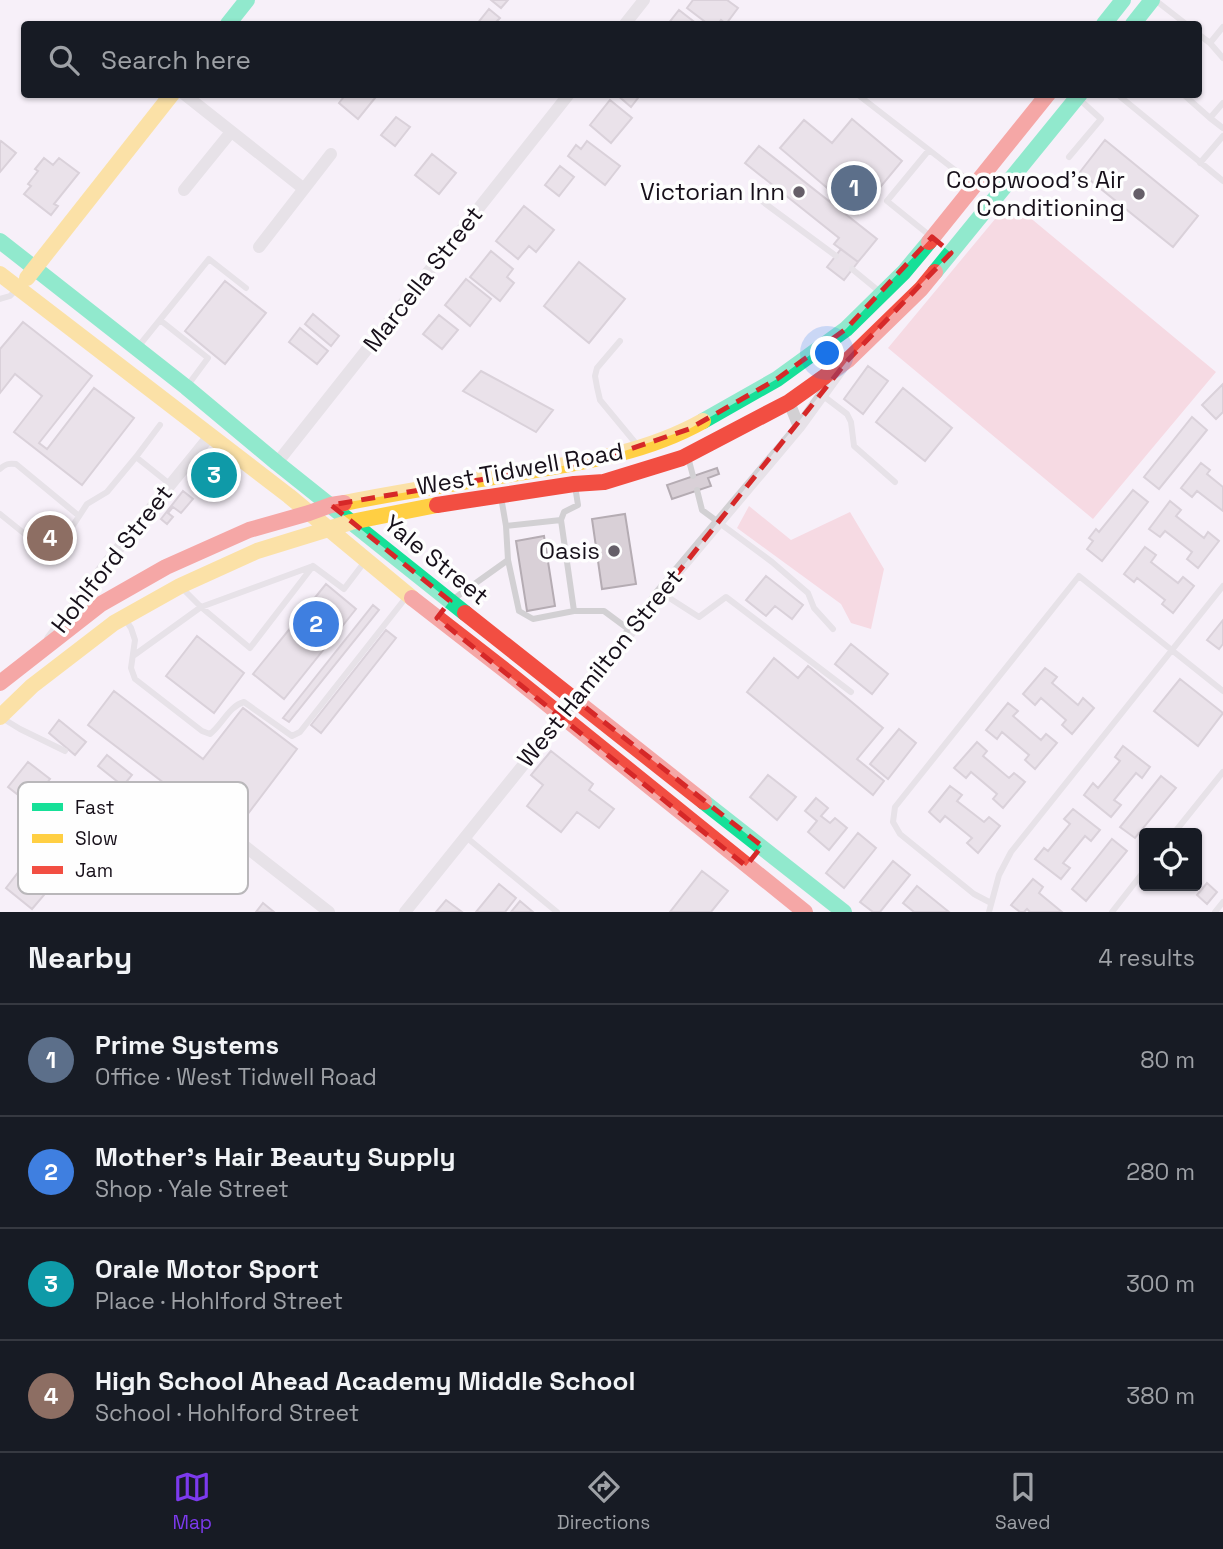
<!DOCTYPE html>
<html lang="en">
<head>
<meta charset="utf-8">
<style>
  :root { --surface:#171b24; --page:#20242c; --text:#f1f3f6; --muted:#9ea1a6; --line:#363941; --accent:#7c3aed }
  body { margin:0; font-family:"Space Grotesk",sans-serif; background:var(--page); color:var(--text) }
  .controls { position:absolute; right:21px; bottom:21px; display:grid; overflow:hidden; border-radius:7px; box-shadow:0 2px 5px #0004 }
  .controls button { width:63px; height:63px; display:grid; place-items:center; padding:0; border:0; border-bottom:2px solid var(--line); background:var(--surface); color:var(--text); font:35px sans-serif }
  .you { position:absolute; left:828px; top:354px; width:24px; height:24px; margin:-18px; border:5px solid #fff; border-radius:50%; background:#1a73e8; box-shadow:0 0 0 10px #1a73e833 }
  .badge { display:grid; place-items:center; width:46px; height:46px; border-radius:50%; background:var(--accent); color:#fff; font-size:23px; font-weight:700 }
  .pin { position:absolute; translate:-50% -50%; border:4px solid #fff; box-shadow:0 2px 7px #0006 }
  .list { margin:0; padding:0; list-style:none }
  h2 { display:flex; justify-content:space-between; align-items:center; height:91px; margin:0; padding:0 28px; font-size:30px }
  h2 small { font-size:23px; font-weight:400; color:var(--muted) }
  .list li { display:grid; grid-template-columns:46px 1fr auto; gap:21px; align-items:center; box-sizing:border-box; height:112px; padding:0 28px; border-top:2px solid var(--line) }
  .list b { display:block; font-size:26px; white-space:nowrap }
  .list p { margin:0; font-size:23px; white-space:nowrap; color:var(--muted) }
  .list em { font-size:23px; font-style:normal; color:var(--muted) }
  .icon { flex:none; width:38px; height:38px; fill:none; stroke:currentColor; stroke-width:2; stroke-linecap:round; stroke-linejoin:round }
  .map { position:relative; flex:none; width:1223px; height:912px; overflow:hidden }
  .search { position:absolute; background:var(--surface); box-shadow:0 2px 5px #0004; left:21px; right:21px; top:21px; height:77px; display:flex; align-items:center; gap:18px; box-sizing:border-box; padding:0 24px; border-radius:7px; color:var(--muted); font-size:26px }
  .sheet { height:539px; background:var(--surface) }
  nav { display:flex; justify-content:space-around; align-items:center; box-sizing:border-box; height:98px; border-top:2px solid var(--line); background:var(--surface); font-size:19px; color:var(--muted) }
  nav a { display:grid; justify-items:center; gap:4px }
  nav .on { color:var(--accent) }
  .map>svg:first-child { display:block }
  .forest { fill:#f4bec8 }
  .building { fill:#d9d0d7; stroke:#b5acb3; stroke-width:2 }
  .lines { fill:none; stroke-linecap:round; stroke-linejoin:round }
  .lane { stroke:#d2d0d3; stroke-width:6 }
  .street { stroke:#d2d0d3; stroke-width:12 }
  .fast { stroke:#16e098; stroke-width:16 }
  .slow { stroke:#ffcf43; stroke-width:16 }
  .jam { stroke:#f24e42; stroke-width:16 }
  .marked { fill:none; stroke:#d62828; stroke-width:5; stroke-dasharray:14 9; stroke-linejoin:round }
  .poi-dot { fill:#655e68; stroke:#fefefe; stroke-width:2.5 }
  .labels { text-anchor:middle; stroke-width:7; stroke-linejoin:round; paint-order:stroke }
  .poi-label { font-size:24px; fill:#17101a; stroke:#fefefe; text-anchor:end }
  .street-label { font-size:24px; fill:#17101a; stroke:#fefefe }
  .key { fill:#fefefe; stroke:#b9b7ba; stroke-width:2 }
  .key-label { font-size:19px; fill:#17101a }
</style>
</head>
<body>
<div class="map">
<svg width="1223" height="912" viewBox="0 0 1223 912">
  <rect width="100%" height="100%" fill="#f7f0f9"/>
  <path class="forest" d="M1010,201L1216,372L1093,519L888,348Z
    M749,506L791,540L850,512L884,569L871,629L851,623L841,604L737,528Z"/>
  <path class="building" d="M491,0H508L501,8Z
    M693,0H727L738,8L726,24L721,20L718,24H708L687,8Z
    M489,9L500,18L494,24H477Z
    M679,10L697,24H668Z
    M346,94H371L375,98L358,119L339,103Z
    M616,94H641L631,107Z
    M610,100L632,118L611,143L590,125Z
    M396,117L410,127L395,146L381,135Z
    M852,119L902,161L858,214L780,148L804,120L832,143Z
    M1105,140L1198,216L1173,247L1080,172Z
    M1,141L16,153L0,172V143Z
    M587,141L620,166L605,185L568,156L576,145L581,149Z
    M759,146L877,239L858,262L834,244L839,238L745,163Z
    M432,154L456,173L439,194L415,175Z
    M44,158L53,165L59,158L79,173L54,204L58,206L51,215L24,194L31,186L28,184L38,171L35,169Z
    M560,166L574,177L559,196L545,185Z
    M524,206L554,230L536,252L529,246L518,259L496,241Z
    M841,249L858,262L844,280L827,267Z
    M491,251L513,269L507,277L514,283L500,301L470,277Z
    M579,262L625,299L589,343L544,306Z
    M466,279L491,299L470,326L445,305Z
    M225,281L266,313L225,364L185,331Z
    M313,314L339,336L331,346L305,324Z
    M439,315L458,330L442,349L423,334Z
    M23,322L92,376L39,443L47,449L94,388L134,418L82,485L14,432L42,396L15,374L0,393V349Z
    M300,328L328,351L317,364L289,342Z
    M868,366L888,381L863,414L844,399Z
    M481,371L553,410L536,432L463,391Z
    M1223,384V412L1216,419L1202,405Z
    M903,388L952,428L925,461L876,422Z
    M1192,417L1207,430L1159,489L1144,477Z
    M211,458L231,475L217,492L197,476Z
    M1201,463L1210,470L1207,474L1223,487V511L1197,491L1192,497L1181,488Z
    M717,468L719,474L708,478L711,486L672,499L667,485Z
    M1133,490L1148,502L1102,561L1087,549L1093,541L1089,538L1096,529L1099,532Z
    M183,491L193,499L181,513L173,507L168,513L173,517L167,524L161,519Z
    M1170,501L1181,510L1176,516L1204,538L1208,532L1219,541L1198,568L1187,559L1192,552L1165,531L1160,537L1149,529Z
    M625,514L636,584L602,589L592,519Z
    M544,536L555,606L527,611L516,541Z
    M1145,547L1156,555L1151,562L1178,583L1183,577L1194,586L1173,613L1162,604L1165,600L1137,578L1134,582L1124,574Z
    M766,576L803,605L792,619L775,606L766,616L746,600Z
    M326,584L356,609L284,699L253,674Z
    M373,605L379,610L289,722L283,718Z
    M1223,620V644L1219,649L1207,640Z
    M386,630L396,638L321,733L311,725Z
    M197,636L244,673L214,713L166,676Z
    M851,644L888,674L872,694L835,664Z
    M774,658L798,678L808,666L883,728L857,759L884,781L873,795L747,692Z
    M1045,668L1057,677L1052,683L1078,705L1083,698L1094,708L1072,734L1062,725L1066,720L1041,698L1035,705L1023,694Z
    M1180,679L1223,713L1198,746L1154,711Z
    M114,691L203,759L243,708L297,749L241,823L212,800L202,812L88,725Z
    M1008,703L1018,711L1013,716L1041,740L1046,734L1057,743L1035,769L1025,760L1029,755L1002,732L997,739L986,730Z
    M59,720L86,742L75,755L49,733Z
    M899,729L916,743L888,779L870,764Z
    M977,742L987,751L983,756L1009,778L1014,773L1025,782L1003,808L993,799L997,794L971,772L966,778L954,768Z
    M1123,746L1150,767L1142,778L1136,773L1114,800L1121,805L1111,817L1084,795L1093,783L1098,788L1120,761L1115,757Z
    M551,751L593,784L589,790L614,809L599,828L577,812L561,832L527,806L543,785L531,775Z
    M107,755L132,775L123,786L98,766Z
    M28,762L50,779L38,794L25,784L17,794L8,787Z
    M768,775L796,797L777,820L750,797Z
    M1161,776L1176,788L1135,838L1120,827Z
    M950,786L962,795L957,801L984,822L989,817L1000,826L978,853L967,843L972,838L945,816L940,822L929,812Z
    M816,798L828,808L821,816L830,823L835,818L847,828L829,850L808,832L817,821L805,811Z
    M1073,809L1100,830L1091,841L1085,836L1063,863L1070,868L1061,879L1035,859L1044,848L1048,851L1070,824L1064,819Z
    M858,833L876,848L844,888L826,873Z
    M1112,839L1127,851L1086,901L1072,889Z
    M893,861L910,875L880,912H873L860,902Z
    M23,866L50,888L32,909L6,888Z
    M702,871L728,891L711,912H670Z
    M1033,879L1043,887L1039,893L1062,912H1030L1027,909L1024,912H1020L1011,905Z
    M1207,883L1217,892L1207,904L1197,895Z
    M499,884L516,898L505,912H476Z
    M917,886L949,912H914L903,903Z
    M446,900L462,912H436Z
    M520,901L533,912H511Z
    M263,903L274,912H256Z"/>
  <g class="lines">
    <path class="lane" d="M1155,0L1186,24
      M1198,34L1210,43L1223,27
      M1210,43L1223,58
      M857,94L973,184
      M1117,94L1223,181
      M1183,94L1210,118L1223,103
      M1210,118L1223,128
      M929,150L887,201L929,235
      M1069,157L1101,119L1079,99
      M1200,163L1223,136
      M751,193L836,256
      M852,269L880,292
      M0,299L10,296L16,290
      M160,320L208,358L188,385
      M620,341L597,368L595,376L597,387L600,400L638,446
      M138,347L209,259L246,288
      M822,395L847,414L851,422L854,446L895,482
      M136,457L160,425
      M688,457L693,476
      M0,469C5,464 9,463 16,464L79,516
      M697,490L702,510L772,562L808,593L814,608L833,629
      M501,497L506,526L508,560L519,611L533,619L574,611L561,520L564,512L578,505L575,486
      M0,514L41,547L48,549L54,548L68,533L87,504L107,492L136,457L171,485
      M506,526L561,520
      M313,566L344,589L366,560
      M660,592L699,617L726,597L851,692
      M452,600L508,560
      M574,611H604L631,631
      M125,619L131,628L135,640L131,668L135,679L202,731L210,734C222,725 229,706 244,702L292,736L300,732L408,595
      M133,656L201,607L313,566L250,648L201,607L181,587
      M2,718L20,729L65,751
      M1174,833L1223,772
      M466,837L557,912
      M991,903L974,894L900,834L893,822L895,807L1079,576L1223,691
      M989,912L999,875L1011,852L1223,586
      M1112,912L1144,871
      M1215,912L1223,902"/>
    <path class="street" d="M625,24L644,0
      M184,94L304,189
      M184,190L231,132
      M259,247L331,154
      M789,402L799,427
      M277,463L569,94
      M50,639L106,564L210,436
      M228,833L329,912
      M405,912L631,631L660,592L799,427L841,369"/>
    <path class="fast" d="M228,24L247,0
      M1104,24L1123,0
      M1133,24L1152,0
      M0,241L186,387L277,463L465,613
      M935,272L1080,94
      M703,421L777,379L846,329L904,272L929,242
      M704,802L844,912"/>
    <path class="slow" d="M0,274L289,496L412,598
      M27,278L172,94
      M344,503C404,491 464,482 524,472C585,462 648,452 703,421
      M0,717L32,686L114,623L180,586L257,551L351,522L437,505"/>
    <path class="jam" d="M929,242L1048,94
      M437,505L574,484L604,482L682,458L789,402L848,360L921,289L935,272
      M412,598L511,675L805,912
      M465,613L704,802
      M0,683L101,604L166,567L249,530L309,513L331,505L344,503"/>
  </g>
  <path d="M0 0H1223V912H0ZM932,237L951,253L848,360L576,700L762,846L746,866L437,618L450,601L331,505L598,460L689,429L777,379L846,329Z" fill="#f7f0f9" fill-opacity=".55" fill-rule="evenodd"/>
  <path class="marked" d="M932,237L951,253L848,360L576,700L762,846L746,866L437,618L450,601L331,505L598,460L689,429L777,379L846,329Z"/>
  <g class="poi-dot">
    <circle cx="799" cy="192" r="7"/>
    <circle cx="1139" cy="194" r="7"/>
    <circle cx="614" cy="551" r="7"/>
  </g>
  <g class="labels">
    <g class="poi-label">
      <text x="1125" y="188">Coopwood's Air<tspan x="1125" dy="28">Conditioning</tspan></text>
      <text x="785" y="200">Victorian Inn</text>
      <text x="600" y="559">Oasis</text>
    </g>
    <g class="street-label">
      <text transform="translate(423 279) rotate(-52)" y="8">Marcella Street</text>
      <text transform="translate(520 469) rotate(-10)" y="8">West Tidwell Road</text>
      <text transform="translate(112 559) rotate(-52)" y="8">Hohlford Street</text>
      <text transform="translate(436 560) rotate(39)" y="8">Yale Street</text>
      <text transform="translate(600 668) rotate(-51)" y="8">West Hamilton Street</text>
    </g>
  </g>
  <rect x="18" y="782" width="230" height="112" rx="10" class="key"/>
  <rect x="32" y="803" width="31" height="8" fill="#16e098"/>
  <rect x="32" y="834" width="31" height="9" fill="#ffcf43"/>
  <rect x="32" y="866" width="31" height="8" fill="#f24e42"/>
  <g class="key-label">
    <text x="75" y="814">Fast</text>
    <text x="75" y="845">Slow</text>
    <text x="75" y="877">Jam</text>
  </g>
</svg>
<div class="controls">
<button><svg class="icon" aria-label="locate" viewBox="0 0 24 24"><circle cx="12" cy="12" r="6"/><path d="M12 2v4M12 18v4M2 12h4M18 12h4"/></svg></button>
</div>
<div class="you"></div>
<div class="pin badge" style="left:854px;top:188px;background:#5c6f8a">1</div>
<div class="pin badge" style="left:316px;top:624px;background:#3f7fe0">2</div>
<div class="pin badge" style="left:214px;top:475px;background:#0f9aa8">3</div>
<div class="pin badge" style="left:50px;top:538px;background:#8d6e63">4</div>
<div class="search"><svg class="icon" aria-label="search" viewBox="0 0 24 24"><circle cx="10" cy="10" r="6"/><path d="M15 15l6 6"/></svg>Search here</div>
</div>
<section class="sheet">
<h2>Nearby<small>4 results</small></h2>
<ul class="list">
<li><span class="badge" style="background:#5c6f8a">1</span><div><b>Prime Systems</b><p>Office · West Tidwell Road</p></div><em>80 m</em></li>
<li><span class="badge" style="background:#3f7fe0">2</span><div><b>Mother's Hair Beauty Supply</b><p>Shop · Yale Street</p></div><em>280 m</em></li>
<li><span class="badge" style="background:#0f9aa8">3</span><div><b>Orale Motor Sport</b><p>Place · Hohlford Street</p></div><em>300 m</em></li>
<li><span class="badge" style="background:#8d6e63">4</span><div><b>High School Ahead Academy Middle School</b><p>School · Hohlford Street</p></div><em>380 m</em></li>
</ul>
</section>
<nav>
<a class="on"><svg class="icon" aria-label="map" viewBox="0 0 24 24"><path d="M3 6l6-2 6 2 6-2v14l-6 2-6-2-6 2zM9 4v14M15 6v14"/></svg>Map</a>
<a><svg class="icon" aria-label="directions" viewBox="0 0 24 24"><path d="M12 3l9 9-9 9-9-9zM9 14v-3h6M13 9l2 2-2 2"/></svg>Directions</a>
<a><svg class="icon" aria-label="saved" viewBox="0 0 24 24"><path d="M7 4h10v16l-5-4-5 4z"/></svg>Saved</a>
</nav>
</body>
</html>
